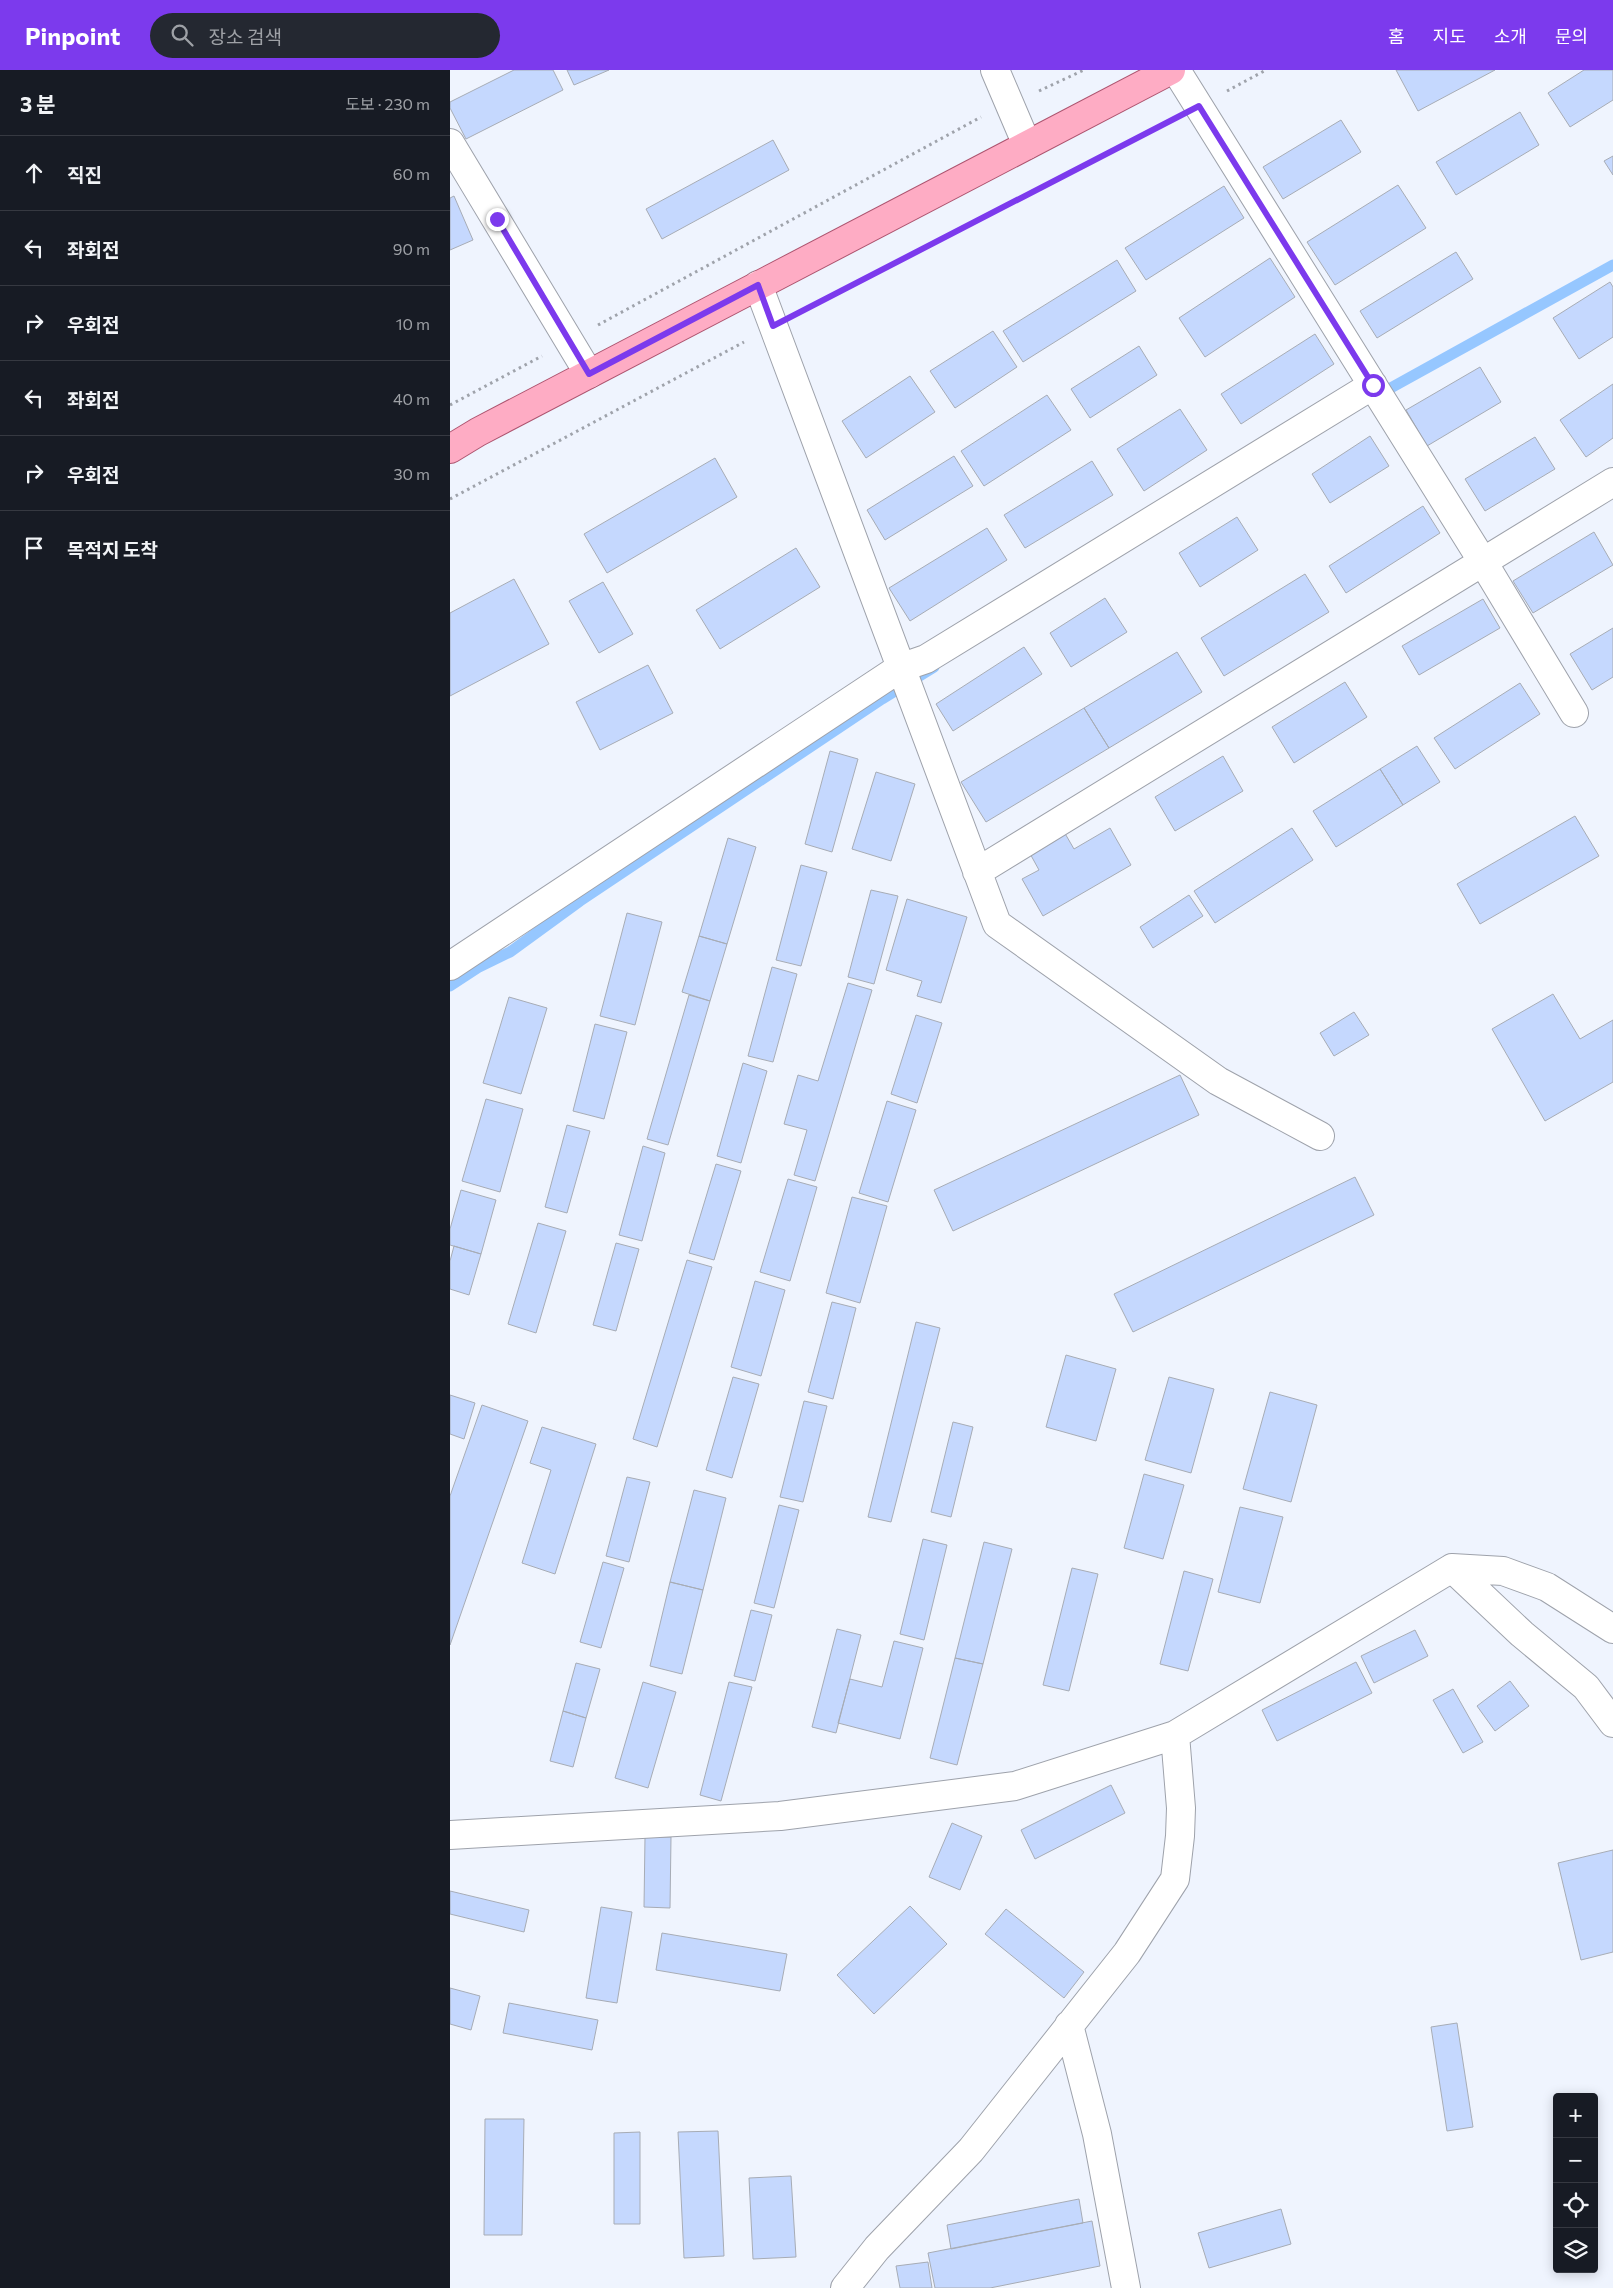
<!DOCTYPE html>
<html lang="ko">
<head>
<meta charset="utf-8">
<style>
  :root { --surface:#171b24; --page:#242831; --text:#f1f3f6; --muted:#9ea1a6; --line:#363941; --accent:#7c3aed }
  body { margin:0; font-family:Commissioner,"Noto Sans KR",sans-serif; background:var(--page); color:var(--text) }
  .controls { position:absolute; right:15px; bottom:15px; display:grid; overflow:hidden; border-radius:5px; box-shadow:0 2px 12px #0003 }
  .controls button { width:45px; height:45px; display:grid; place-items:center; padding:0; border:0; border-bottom:1px solid var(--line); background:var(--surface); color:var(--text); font:25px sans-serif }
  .stop { position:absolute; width:15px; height:15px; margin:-11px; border:4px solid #7c3aed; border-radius:50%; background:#fff }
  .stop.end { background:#7c3aed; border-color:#fff; box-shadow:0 1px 5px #0008 }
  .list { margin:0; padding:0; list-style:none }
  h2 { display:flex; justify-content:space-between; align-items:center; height:65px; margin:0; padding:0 20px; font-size:21px }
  h2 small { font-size:16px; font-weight:400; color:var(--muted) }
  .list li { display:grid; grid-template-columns:32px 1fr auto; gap:15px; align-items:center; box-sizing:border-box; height:75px; padding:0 20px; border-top:1px solid var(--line) }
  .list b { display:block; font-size:19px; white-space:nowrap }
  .list em { font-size:16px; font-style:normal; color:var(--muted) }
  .icon { flex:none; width:28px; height:28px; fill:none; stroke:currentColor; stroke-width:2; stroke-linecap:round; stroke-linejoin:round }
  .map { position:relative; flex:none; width:1163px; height:2218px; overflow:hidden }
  header { display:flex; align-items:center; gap:30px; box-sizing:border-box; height:70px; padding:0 25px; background:var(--accent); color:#fff }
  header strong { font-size:24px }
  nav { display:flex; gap:28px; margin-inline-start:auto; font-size:18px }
  .search { width:350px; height:45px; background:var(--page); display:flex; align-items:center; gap:12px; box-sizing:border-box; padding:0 18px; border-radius:28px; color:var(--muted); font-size:19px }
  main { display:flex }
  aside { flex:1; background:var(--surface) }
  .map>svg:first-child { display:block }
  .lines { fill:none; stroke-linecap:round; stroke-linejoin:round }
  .stream { stroke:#96c7ff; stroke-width:11 }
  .building { fill:#c5d8fe; stroke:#a7acb5 }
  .minor-casing { stroke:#9ea2ab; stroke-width:30 }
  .major-casing { stroke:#ad546f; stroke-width:30 }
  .path { stroke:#9fa3ab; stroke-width:3; stroke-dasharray:2.5 4; stroke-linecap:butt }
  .minor { stroke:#fff; stroke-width:28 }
  .major { stroke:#feacc4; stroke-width:28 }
  .route { stroke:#7c3aed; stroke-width:6 }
</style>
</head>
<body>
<header>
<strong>Pinpoint</strong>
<div class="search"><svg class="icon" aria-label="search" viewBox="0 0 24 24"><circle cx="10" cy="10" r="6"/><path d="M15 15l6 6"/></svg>장소 검색</div>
<nav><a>홈</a><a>지도</a><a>소개</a><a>문의</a></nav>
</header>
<main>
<aside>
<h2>3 분<small>도보 · 230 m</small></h2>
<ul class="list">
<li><svg class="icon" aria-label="ahead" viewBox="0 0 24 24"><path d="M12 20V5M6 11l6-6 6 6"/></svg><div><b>직진</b></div><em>60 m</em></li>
<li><svg class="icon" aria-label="left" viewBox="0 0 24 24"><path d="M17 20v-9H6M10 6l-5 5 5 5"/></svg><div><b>좌회전</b></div><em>90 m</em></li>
<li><svg class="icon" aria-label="right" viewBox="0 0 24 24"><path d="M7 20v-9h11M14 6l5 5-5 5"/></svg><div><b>우회전</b></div><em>10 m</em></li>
<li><svg class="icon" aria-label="left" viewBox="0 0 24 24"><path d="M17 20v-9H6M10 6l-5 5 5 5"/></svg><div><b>좌회전</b></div><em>40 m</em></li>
<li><svg class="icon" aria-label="right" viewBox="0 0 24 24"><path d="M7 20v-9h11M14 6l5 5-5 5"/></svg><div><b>우회전</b></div><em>30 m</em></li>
<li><svg class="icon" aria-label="arrive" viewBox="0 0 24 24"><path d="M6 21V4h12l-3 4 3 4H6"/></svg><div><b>목적지 도착</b></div></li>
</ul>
</aside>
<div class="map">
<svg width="1163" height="2218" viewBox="0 0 1163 2218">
  <rect width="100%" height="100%" fill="#eff4fe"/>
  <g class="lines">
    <path class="stream" d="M928,325L1163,195
      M0,916L29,897L60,882L130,831L432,629L484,597"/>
  </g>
  <path class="building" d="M64,0H103L113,20L16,69L0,38V32Z
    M117,0H159L124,15Z
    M946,0H1045L968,41Z
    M1134,0H1163V30L1120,57L1098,23Z
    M1070,42L1089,75L1006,125L986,92Z
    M891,50L911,82L833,129L813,97Z
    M323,70L339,100L212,169L196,139Z
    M1163,86V105L1154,91Z
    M948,115L976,158L885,215L857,172Z
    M774,116L794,148L696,210L675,178Z
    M4,126L23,170L0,180V128Z
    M1006,182L1023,209L927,268L910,241Z
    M820,188L845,227L755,287L729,248Z
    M667,190L686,221L573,292L553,261Z
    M1160,212L1163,217V267L1129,289L1103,248Z
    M543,261L567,297L505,338L480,301Z
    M865,264L884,294L791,354L771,324Z
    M689,276L707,305L640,348L621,319Z
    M1030,297L1051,332L977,376L956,340Z
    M460,306L485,342L416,388L392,351Z
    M1163,314V368L1136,387L1110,350Z
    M597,325L621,360L534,416L511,381Z
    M730,339L757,380L694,421L667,379Z
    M920,366L939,396L880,433L862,404Z
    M1085,367L1105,399L1035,441L1015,409Z
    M504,386L523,416L435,470L417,440Z
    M265,388L287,427L157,503L134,464Z
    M642,391L663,425L575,478L554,445Z
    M973,436L990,463L896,523L879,496Z
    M787,447L808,480L750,517L729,483Z
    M537,458L557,490L460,551L439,518Z
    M1144,462L1163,495L1083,543L1063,511Z
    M346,478L370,517L270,579L246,540Z
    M855,504L879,542L774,606L751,568Z
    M64,509L99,574L0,626V543Z
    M153,512L183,564L149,583L119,531Z
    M655,528L677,562L621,597L600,563Z
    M1033,529L1050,558L969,605L952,576Z
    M1163,558V607L1142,620L1120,584Z
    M574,577L592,604L503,661L486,634Z
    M727,582L752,622L659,678L634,638Z
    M198,595L223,643L150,680L126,632Z
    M895,612L917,647L844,693L822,657Z
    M1070,613L1090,644L1005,699L984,668Z
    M634,638L659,678L536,752L511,712Z
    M967,676L990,712L953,735L930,699Z
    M380,681L408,689L382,782L355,774Z
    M773,686L793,721L725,761L705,727Z
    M930,699L953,735L886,777L863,741Z
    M426,702L465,714L441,791L402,779Z
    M1125,746L1149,786L1030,854L1007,814Z
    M660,758L681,795L593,846L572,809L589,800L578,780L613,760L624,779Z
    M842,758L863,790L765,853L744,821Z
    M278,768L306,777L277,874L249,866Z
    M351,795L377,802L351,896L326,890Z
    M421,820L448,826L424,914L398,907Z
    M739,825L753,846L703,878L690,857Z
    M457,829L517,847L491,933L467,926L472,911L436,900Z
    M177,843L212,852L185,955L150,946Z
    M249,866L277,874L260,931L232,922Z
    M322,897L347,904L323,992L298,986Z
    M398,913L422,920L365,1111L344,1105L357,1060L334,1054L348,1005L368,1011Z
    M1103,924L1130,969L1163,950V1012L1095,1051L1042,959Z
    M239,925L260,931L218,1075L197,1069Z
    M59,927L97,938L71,1024L33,1013Z
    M904,942L919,965L884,986L870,963Z
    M466,945L492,953L467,1033L441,1024Z
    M145,954L177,962L154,1049L123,1041Z
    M293,993L317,1001L291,1093L267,1086Z
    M730,1005L749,1045L503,1161L484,1120Z
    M36,1029L73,1039L50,1122L12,1111Z
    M437,1031L466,1040L438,1132L409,1123Z
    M117,1055L140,1061L117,1143L95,1137Z
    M193,1076L215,1083L192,1171L169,1165Z
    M266,1094L291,1101L264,1190L239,1183Z
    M905,1107L924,1145L683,1262L664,1224Z
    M338,1109L367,1117L340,1211L310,1202Z
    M11,1120L46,1130L31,1184L0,1175V1159Z
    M402,1127L437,1136L410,1233L376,1223Z
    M88,1153L116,1161L86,1263L58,1254Z
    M166,1173L189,1179L166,1261L143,1255Z
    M4,1176L31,1184L19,1225L0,1219V1191Z
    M237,1190L262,1197L207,1377L183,1369Z
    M305,1211L335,1220L311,1306L281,1297Z
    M382,1232L406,1238L383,1329L358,1322Z
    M466,1252L490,1258L441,1452L418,1447Z
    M616,1285L666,1299L646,1371L596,1357Z
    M283,1307L309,1314L282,1408L256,1400Z
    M719,1307L764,1319L741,1403L695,1390Z
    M820,1322L867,1335L841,1432L793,1419Z
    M0,1325L25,1333L14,1369L0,1364Z
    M354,1331L377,1336L353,1432L330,1427Z
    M32,1335L78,1351L0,1575V1426Z
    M503,1352L523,1357L501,1447L481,1442Z
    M92,1357L146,1374L105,1504L72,1493L101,1400L80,1393Z
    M694,1404L734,1415L713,1489L674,1478Z
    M177,1407L200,1412L179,1492L156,1486Z
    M244,1420L276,1428L253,1520L220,1512Z
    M329,1435L349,1440L324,1538L304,1533Z
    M790,1437L833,1447L810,1533L768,1522Z
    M473,1469L497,1475L474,1570L450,1564Z
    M534,1472L562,1479L533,1594L505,1588Z
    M153,1492L174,1498L151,1578L130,1572Z
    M622,1498L648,1504L619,1621L593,1615Z
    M734,1501L763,1509L738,1601L710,1594Z
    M220,1512L253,1520L232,1604L200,1596Z
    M301,1540L322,1545L305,1611L284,1606Z
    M387,1559L411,1565L386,1663L362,1657Z
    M965,1560L978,1586L924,1613L911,1586Z
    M444,1571L473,1578L450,1669L388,1653L400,1609L432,1617Z
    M505,1588L533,1594L507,1695L480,1688Z
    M906,1592L922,1623L827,1671L812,1640Z
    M126,1593L150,1599L136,1648L113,1641Z
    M1060,1611L1079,1636L1045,1661L1027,1636Z
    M193,1612L226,1622L198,1718L165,1708Z
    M279,1612L302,1617L271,1731L250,1725Z
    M1003,1619L1033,1672L1013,1683L983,1630Z
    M113,1641L136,1648L123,1697L100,1691Z
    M661,1715L675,1743L585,1789L571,1760Z
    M502,1753L532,1766L510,1820L479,1807Z
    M195,1767H221L220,1838L194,1837Z
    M1163,1780V1882L1131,1890L1108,1793Z
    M0,1821L79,1840L74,1862L0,1844Z
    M460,1836L497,1874L424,1944L387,1905Z
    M151,1837L182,1842L167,1933L136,1928Z
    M556,1839L634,1902L614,1928L535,1864Z
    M212,1863L337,1884L330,1921L206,1900Z
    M0,1918L30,1926L21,1960L0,1954Z
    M59,1933L148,1950L142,1980L53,1963Z
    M1007,1953L1023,2057L997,2061L981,1957Z
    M35,2049H74L72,2165H34Z
    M268,2061L274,2186L234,2188L228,2062Z
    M190,2062V2154H164V2063Z
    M341,2106L346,2187L303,2189L299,2108Z
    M629,2129L633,2153L501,2179L497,2155Z
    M831,2139L841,2174L759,2198L748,2163Z
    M642,2151L650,2196L540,2218H485L478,2183Z
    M478,2192L482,2218H450L446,2196Z"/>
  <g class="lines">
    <defs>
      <path id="minor" d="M545,0L577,75
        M726,0L1033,492L1124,643
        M0,73L139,304
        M308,215L547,854L768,1011L870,1066
        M527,802L1163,412
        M0,896L450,598L476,589L923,315
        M1002,1498L1072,1564L1136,1617L1163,1653
        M0,1765L330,1746L565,1716L725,1665L1002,1498L1053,1501L1097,1517L1163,1559
        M619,1955L647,2064L676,2218
        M395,2218L427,2178L521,2080L677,1883L725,1809L730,1766L731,1738L725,1665"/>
      <path id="major" d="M0,379L28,362L721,0"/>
    </defs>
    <use href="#minor" class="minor-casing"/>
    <use href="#major" class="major-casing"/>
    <path class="path" d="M589,21L634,0
      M777,21L816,0
      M353,241L721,51
      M148,255L531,47
      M0,335L92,286
      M0,429L294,272"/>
    <use href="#minor" class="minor"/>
    <use href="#major" class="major"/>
  </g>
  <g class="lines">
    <path class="route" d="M47,149L139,304L308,215L323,256L749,36L923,315"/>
  </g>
</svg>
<div class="controls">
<button>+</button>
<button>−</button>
<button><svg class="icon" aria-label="locate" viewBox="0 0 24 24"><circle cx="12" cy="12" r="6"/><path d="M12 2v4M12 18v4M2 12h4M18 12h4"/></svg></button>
<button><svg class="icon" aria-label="layers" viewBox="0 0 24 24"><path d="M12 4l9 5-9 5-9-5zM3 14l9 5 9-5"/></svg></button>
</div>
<div class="stop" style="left:923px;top:315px"></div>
<div class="stop end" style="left:47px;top:149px"></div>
</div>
</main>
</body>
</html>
